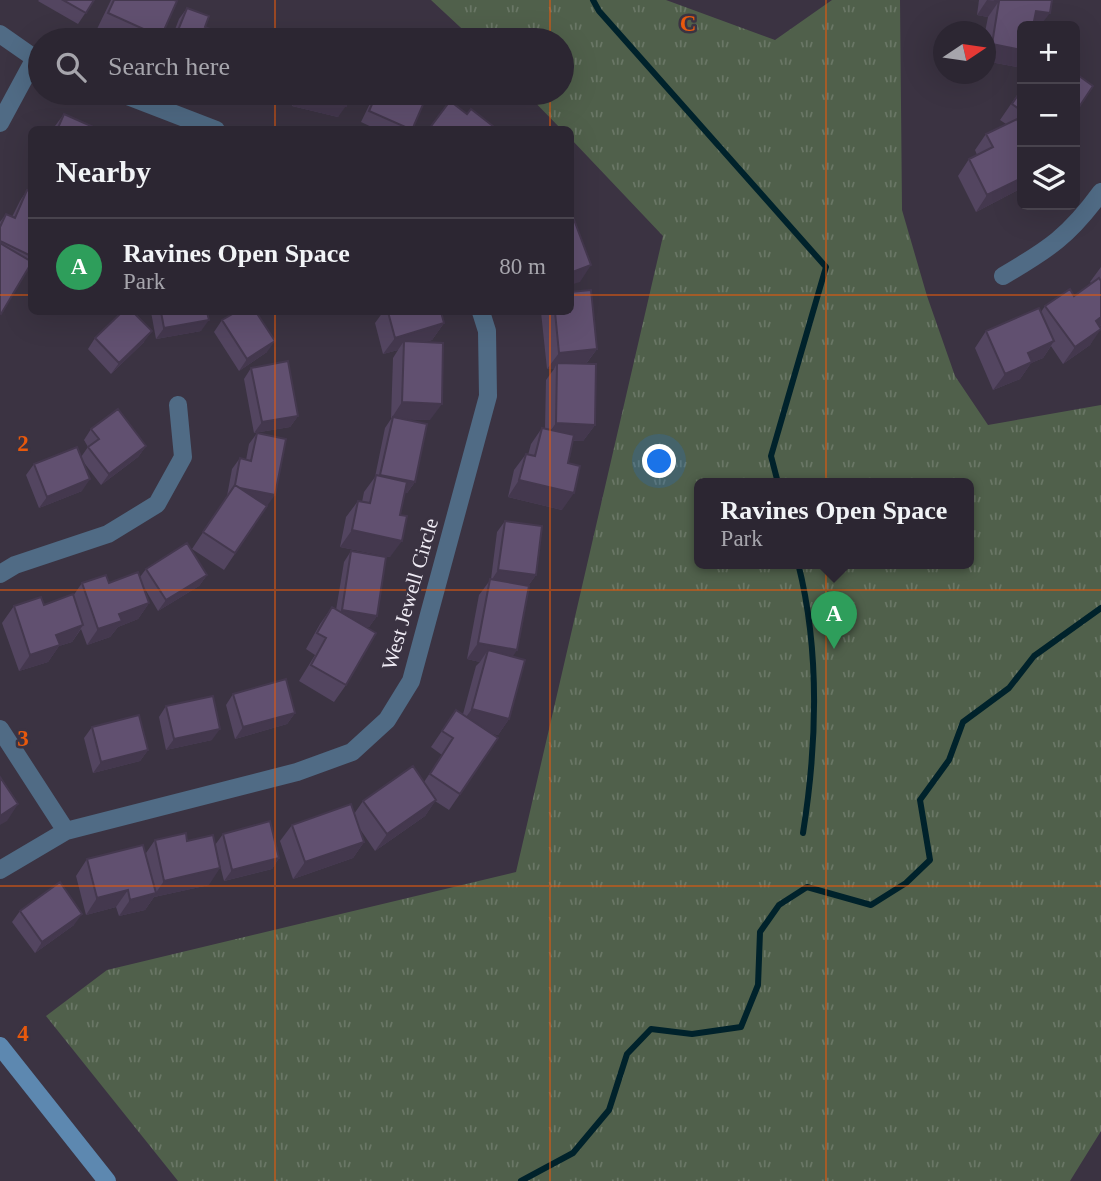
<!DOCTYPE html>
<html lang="en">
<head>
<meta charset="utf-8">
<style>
  :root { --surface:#2c2632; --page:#38323e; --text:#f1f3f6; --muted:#a6a5ac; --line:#48434d; --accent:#59d56f }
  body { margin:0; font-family:Georgia,serif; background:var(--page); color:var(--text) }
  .controls { position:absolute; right:21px; top:21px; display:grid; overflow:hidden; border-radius:10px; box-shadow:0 7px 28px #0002 }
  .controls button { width:63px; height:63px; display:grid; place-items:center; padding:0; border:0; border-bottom:2px solid var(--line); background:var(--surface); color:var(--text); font:35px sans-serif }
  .compass { position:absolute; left:933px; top:21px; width:63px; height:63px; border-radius:50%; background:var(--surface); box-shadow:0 7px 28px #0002; rotate:77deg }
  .you { position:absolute; left:660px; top:462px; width:24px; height:24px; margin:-18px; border:5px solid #fff; border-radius:50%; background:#1a73e8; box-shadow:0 0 0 10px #1a73e833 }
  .badge { display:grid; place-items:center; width:46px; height:46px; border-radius:50%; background:var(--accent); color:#fff; font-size:23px; font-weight:700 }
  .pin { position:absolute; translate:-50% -58px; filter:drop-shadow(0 2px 4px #0008) }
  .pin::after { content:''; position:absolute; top:37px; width:24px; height:21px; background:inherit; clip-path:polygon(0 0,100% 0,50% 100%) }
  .popup { position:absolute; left:694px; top:478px; width:280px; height:91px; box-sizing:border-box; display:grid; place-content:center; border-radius:10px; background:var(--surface); filter:drop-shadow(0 2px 5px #0005); font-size:23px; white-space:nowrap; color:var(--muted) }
  .popup b { font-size:26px; color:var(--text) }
  .popup::after { content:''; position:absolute; left:50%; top:100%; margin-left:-14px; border:14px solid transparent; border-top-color:var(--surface) }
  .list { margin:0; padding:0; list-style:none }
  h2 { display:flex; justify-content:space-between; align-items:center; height:91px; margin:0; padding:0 28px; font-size:30px }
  h2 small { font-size:23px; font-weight:400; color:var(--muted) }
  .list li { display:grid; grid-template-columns:46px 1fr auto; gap:21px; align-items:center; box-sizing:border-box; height:98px; padding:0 28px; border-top:2px solid var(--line) }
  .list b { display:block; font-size:26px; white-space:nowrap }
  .list p { margin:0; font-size:23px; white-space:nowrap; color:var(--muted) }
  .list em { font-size:23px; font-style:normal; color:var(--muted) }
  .icon { flex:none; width:38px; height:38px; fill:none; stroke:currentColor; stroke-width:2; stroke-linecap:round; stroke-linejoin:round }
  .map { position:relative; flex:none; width:1101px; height:1181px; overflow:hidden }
  .search { position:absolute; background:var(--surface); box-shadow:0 7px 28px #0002; left:28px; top:28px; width:546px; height:77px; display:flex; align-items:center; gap:18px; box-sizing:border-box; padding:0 24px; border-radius:38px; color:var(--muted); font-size:26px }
  .panel { position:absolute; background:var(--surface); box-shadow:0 7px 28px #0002; left:28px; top:126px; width:546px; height:189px; border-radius:10px }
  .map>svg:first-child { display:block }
  .park { fill:url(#park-tufts); fill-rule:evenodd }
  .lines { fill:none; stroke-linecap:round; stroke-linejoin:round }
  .stream { stroke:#00222b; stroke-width:6 }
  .minor { stroke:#506b85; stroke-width:18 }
  .secondary { stroke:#5d88b0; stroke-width:18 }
  .wall { fill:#534560 }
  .shaded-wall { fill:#44384e }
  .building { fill:#615070; stroke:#44384e; stroke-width:2 }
  .grid { fill:none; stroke:#e8590c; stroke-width:2; stroke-opacity:0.55 }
  .labels { text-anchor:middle; stroke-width:5; stroke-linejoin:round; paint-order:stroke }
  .street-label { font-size:21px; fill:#efebf4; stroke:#3b3342 }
  .grid-label { font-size:23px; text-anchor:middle; font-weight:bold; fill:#e8590c; stroke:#3b3342; stroke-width:5; stroke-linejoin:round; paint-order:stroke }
</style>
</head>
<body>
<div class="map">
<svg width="1101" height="1181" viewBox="0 0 1101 1181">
  <defs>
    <pattern id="park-tufts" width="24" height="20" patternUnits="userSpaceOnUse" patternTransform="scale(1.75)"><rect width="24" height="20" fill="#50604b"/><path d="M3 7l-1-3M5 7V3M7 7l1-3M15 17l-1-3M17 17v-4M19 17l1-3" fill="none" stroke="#6a7766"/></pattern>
  </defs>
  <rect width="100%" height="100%" fill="#3b3342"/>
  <path class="park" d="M431,0H666L775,40L832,0H900L902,210L927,296L955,376L988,425L1101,405V1131L1070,1181H178L46,1016L107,970L516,872L663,236L571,139L570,130L561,129L526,93H562V40H474ZM699,483H969V563H699Z"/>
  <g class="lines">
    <path class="stream" d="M593,0L599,11L826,267L771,456L778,483
      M798,563C820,650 817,745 803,833
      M521,1181L573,1153L609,1110L627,1054L651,1029L692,1034L741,1027L758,985L760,932L779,905L807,887L871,905L906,883L930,860L920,800L949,760L963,722L1009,688L1034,656L1101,608"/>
    <path class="minor" d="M0,34L40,62
      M120,93L216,130
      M0,123L34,60
      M1003,276C1049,249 1069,236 1101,192
      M0,574L15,565L108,534L157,504L183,457L178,405
      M0,729L66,831
      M0,870L66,831L297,772L352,752L387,720L411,681L488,396L487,331L481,312"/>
    <path class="secondary" d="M0,1046L107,1181"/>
  </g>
  <path class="wall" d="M39,0H94L78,24L38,1Z
    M111,0H174L161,37L159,40H120L97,29Z
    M979,0H1052L1022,26L1017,67L985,61V32L988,17L977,15Z
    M187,8L205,27L223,40H171L179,19Z
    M1022,88V188L976,212L958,176L969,159L977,155L975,150L986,134L1006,124L1000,120Z
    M295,93H349L338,117L292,106Z
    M375,93H410L412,130H378L361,122Z
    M64,114L100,130H52Z
    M27,190L32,256L29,260L32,262L0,314V222L6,214L12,217L20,201Z
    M1101,267V325L1090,345L1063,364L1051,346L1043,358L1031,363L1020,379L993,390L975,348L986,331L1041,312L1045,306L1074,296L1092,284L1090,282Z
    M151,312H207L201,331L156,339Z
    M383,312H441L444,323L432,340L424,342L430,420L402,419L415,482L407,493L405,492L390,557L340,547L346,517L358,501L362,502L364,492L375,477L385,428L391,419L393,358L398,350L383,354L375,323Z
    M541,312H570L597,349L586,364L595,425L583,441H573L568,463L562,510L508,497L514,470L526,454L528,455L531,444L542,428H545L546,380L554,369H547Z
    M222,320L267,352L239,371L214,332Z
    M95,338L144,342L111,374L88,349Z
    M251,368L298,416L290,427L254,433L244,379Z
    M91,429L146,446L138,457L101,485L82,460V491L39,508L26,475L34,464L81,457L88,447L84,440Z
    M257,433L267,506L224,570L192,549L227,496L232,469L240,458L246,460L249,444Z
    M505,521L536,575L528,586L512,657L509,719L498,735L491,733L460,794L449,810L435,801L425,816L375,851L360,829L364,842L353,858L293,879L280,841L292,825L354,814L363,801L424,782L442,755L431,747L456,710L463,714L476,666L480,662L467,659L479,595L491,579L497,532Z
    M351,551L377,616L369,627L364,626L346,685L334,702L299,681L315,655L306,649L320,624L332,607L336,610L344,562Z
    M146,569L207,575L199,586L158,611L145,589L149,603L138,619L118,627L110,637L87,645L81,629L72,642L59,646L48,662L19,671L2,623L14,606L44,605L73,596L82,583H109L140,577Z
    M233,694L295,713L287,724L235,739L226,705Z
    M166,706L212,740L166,750L159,717Z
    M92,727L148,750L140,761L93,773L84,738Z
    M223,834L279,858L272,869L224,881L215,845Z
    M155,840L187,841L209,885L154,897L145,910L119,916L116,907L86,915L76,876L87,859L146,853Z
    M20,911L74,925L35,953L12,922Z"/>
  <path class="shaded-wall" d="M987,0L999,1L988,17L977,15Z
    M1036,11L1050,13L1040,26H1025Z
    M992,44L1022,50V60L1017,67L985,61V53Z
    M300,94L346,106L338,117L292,106Z
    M1022,178V188L976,212L987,195Z
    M591,265L580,282L570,285V273Z
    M1101,317V325L1084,337L1096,321Z
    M209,320L201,331L156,339L164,328Z
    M444,323L432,340L404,348V341L398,350L383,354L395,338Z
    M1101,329L1090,345L1063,364L1075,347Z
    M152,331L144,342L111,374L119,363Z
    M275,341L267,352L239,371L247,359Z
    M1054,341L1043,358L1031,363L1020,379L993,390L1005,374L1028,353Z
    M597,349L585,365L557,363L554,369H547L559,353Z
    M402,402L442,404L430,420L391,419Z
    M298,416L290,427L254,433L262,422Z
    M556,423L595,425L583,441L544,440Z
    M146,446L138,457L101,485L109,474Z
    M380,475L415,482L407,493L373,486Z
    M90,479L82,491L39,508L47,497Z
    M519,480L574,493L562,510L508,497Z
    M234,487L275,495L267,506Z
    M352,530L402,541L390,557L340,547Z
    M498,570L536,575L528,586L491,581Z
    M207,575L199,586L158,611L166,600Z
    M149,603L138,619L118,627L110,637L87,645L98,629L119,614Z
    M342,610L377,616L369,627L334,621Z
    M83,625L72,642L59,646L48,662L19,671L30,655L56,635Z
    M478,643L517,650L506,667L488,650L480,662L467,659Z
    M472,709L509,719L498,735L460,725Z
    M295,713L287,724L235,739L243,727Z
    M220,729L212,740L166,750L174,739Z
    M148,750L140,761L93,773L101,762Z
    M436,800L425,816L375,851L387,834Z
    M18,804L7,821L0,825V816Z
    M364,842L353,858L293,879L305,862Z
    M279,858L272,869L224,881L232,870Z
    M220,868L209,885L154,897L145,910L119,916L130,900L155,894L164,881Z
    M128,890L116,907L86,915L97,898Z
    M82,914L74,925L35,953L42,942Z"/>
  <path class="building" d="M63,0H94L86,13Z
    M114,0H174L177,1L161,37L108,13Z
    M994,0H1052L1050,13L1036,11L1033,26H1022V50L992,44L999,1Z
    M187,8L209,16L205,27L225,35L223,40H174Z
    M245,33L270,40H243Z
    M1075,73L1093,86L1075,113Z
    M1022,89V111L1012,104Z
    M300,93H349L346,106L300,94Z
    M377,93H410L425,100L412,130L369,111Z
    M450,101L467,114L471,109L498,130H430L429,129Z
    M64,114L100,130H57Z
    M1017,119L1022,131V178L987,195L969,159L993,147L986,134Z
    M27,190L32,192L31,256L0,241V227L6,214L15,218Z
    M570,209L591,265L570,273Z
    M0,243L32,262L1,314L0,313Z
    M1099,278L1101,281V317L1096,321L1101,329L1075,347L1045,306L1070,289L1074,296Z
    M591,290L597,349L559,353L555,312H570V292Z
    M1039,308L1054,341L1028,353L1032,362L1005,374L986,331Z
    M122,312H133L152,331L119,363L95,338Z
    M161,312H207L209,320L164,328Z
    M236,312H256L275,341L247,359L222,320Z
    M388,312H441L444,323L395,338Z
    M404,341L443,343L442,404L402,402Z
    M288,361L298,416L262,422L251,368Z
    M557,363L596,364L595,425L556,423Z
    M118,409L146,446L109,474L88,447L99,439L91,429Z
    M393,417L427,424L415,482L380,475Z
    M542,428L574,435L568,463L580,466L574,493L519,480L526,454L535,456Z
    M257,433L286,439L275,495L240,488L235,485L240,458L251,461Z
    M77,447L90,479L47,497L34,464Z
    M376,475L407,482L400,515L407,516L402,541L352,530L358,501L370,503Z
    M235,485L267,506L235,553L203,532Z
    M505,521L542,526L536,575L498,570Z
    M187,543L207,575L166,600L146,569Z
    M351,551L386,557L377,616L342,610Z
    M138,572L149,603L119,614L122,621L98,629L82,583L106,575L109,583Z
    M490,579L529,586L517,650L478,643Z
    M73,594L83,625L56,635L60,645L30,655L14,606L41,597L44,605Z
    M332,607L376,633L346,685L311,665L326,638L317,633Z
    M488,650L525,660L509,719L472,709Z
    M286,679L295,713L243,727L233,694Z
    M213,696L220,729L174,739L166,706Z
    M456,710L498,738L460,794L430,774L453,738L442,731Z
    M139,715L148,750L101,762L92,727Z
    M413,766L436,800L387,834L363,801Z
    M0,777L18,804L0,816Z
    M351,804L364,842L305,862L292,825Z
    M270,821L279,858L232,870L223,834Z
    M186,833L187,841L213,835L220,868L164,881L155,840Z
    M143,845L156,893L130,900L128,890L97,898L87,859Z
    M60,882L82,914L42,942L20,911Z"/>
  <path class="grid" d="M275,0V40M550,0V40M826,0V1181M275,93V130M550,93V130M0,295H32M570,295H1101M275,312V1181M550,312V1181M0,590H1101M0,886H1101"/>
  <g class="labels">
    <g class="street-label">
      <text transform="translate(410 594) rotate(-74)" y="7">West Jewell Circle</text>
    </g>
  </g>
  <g class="grid-label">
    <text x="688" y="31">C</text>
    <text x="23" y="451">2</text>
    <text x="23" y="746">3</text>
    <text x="23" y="1041">4</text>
  </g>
</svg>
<div class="controls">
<button>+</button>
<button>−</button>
<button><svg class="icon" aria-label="layers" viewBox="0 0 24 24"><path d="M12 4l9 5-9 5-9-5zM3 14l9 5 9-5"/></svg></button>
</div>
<svg class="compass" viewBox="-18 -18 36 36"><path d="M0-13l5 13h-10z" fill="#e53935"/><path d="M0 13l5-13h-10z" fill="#a6a5ac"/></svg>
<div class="you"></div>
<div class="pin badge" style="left:834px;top:649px;background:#2e9e5b">A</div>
<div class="popup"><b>Ravines Open Space</b>Park</div>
<div class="search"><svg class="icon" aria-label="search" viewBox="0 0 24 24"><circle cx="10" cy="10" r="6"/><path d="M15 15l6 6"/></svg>Search here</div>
<section class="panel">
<h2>Nearby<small></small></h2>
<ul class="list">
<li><span class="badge" style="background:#2e9e5b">A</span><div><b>Ravines Open Space</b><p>Park</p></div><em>80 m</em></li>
</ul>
</section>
</div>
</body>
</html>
